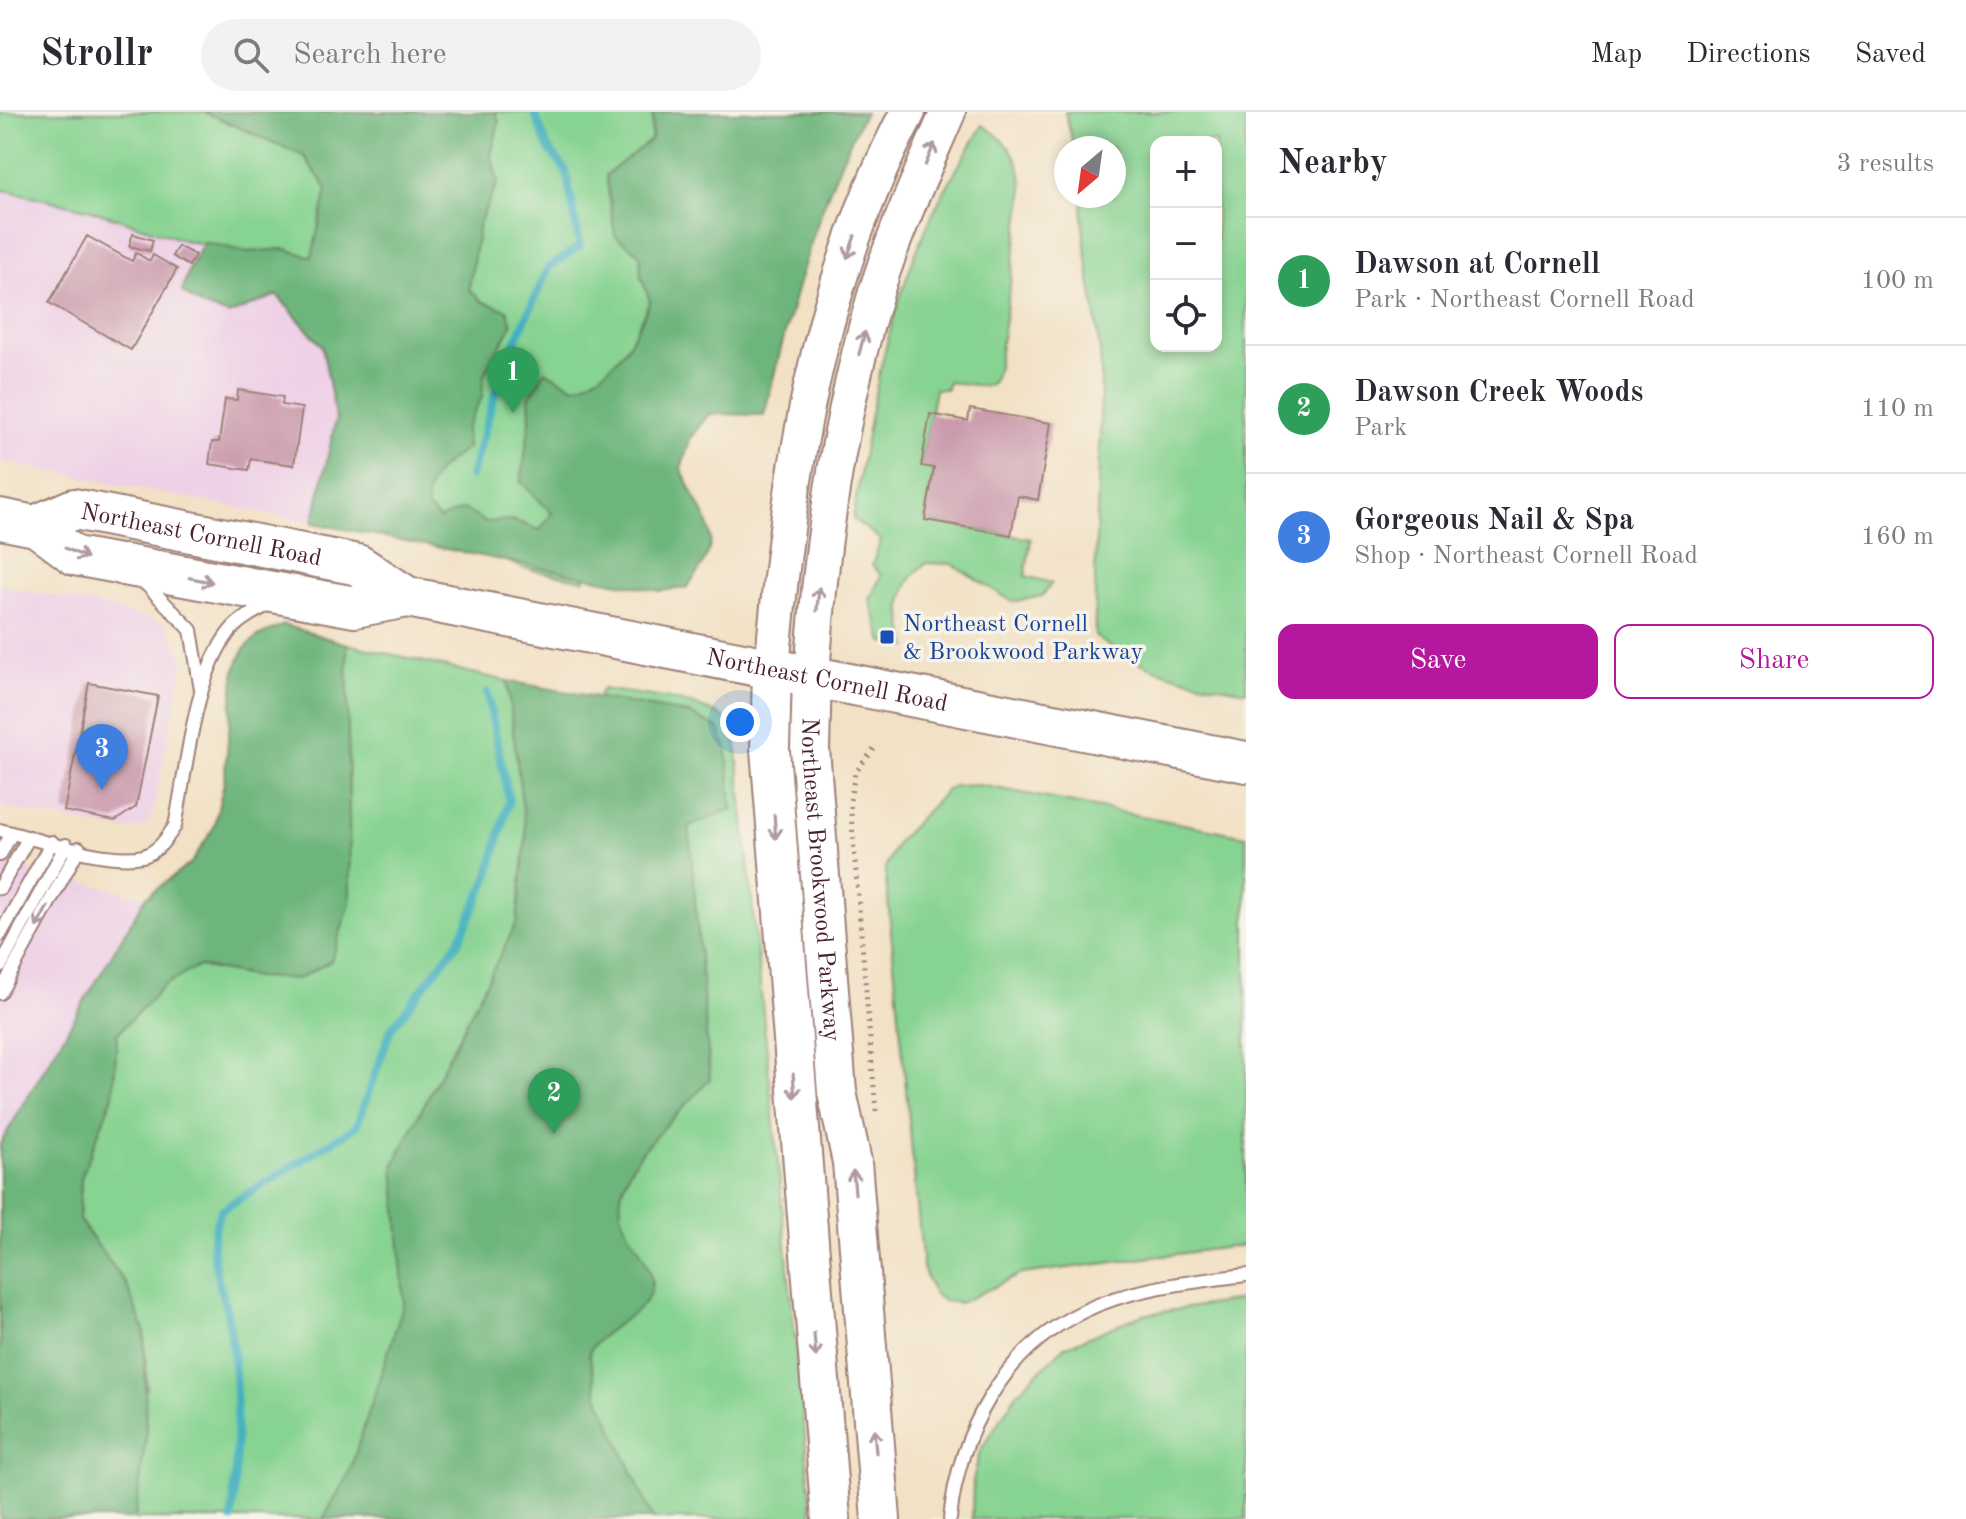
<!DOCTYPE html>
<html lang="en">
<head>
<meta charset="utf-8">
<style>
  :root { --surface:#fff; --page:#f2f2f3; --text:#2b2b33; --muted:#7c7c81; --line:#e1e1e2; --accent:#b5179e }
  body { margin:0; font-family:"Old Standard TT",serif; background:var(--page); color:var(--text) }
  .controls { position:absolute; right:24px; top:24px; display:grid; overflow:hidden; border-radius:16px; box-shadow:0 4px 12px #0003 }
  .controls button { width:72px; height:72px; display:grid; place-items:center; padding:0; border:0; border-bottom:2px solid var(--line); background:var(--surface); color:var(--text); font:40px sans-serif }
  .compass { position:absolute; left:1054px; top:24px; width:72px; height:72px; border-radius:50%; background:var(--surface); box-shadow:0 4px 12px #0003; rotate:209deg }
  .you { position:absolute; left:740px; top:610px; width:28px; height:28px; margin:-20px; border:6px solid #fff; border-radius:50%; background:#1a73e8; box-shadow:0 0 0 12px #1a73e833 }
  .badge { display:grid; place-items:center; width:52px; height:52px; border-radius:50%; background:var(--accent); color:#fff; font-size:26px; font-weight:700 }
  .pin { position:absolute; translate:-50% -66px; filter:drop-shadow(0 2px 4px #0008) }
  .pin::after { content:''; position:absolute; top:42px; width:28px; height:24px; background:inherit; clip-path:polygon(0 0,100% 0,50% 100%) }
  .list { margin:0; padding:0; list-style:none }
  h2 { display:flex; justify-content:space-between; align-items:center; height:104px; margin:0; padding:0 32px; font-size:34px }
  h2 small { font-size:26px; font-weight:400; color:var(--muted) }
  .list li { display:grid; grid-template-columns:52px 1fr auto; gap:24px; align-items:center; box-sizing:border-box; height:128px; padding:0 32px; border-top:2px solid var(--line) }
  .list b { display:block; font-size:30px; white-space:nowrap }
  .list p { margin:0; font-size:26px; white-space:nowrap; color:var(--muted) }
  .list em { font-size:26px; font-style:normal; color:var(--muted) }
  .actions { display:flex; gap:16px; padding:24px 32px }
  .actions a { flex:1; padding:18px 0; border:2px solid var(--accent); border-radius:16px; text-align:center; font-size:28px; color:var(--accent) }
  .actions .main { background:var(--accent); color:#fff }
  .icon { flex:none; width:44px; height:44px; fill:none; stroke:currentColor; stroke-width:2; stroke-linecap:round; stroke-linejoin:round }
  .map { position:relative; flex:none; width:1246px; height:1407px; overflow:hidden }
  header { display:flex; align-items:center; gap:48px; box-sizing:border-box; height:112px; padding:0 40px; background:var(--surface); border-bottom:2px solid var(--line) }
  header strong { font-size:38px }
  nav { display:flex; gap:44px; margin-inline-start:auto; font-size:28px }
  .search { width:560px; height:72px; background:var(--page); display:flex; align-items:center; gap:20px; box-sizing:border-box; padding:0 28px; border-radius:44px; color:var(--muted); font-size:30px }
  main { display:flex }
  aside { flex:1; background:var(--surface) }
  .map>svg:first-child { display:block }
  .built { fill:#eed0e7 }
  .green { fill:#87d391; stroke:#68795e; stroke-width:2; fill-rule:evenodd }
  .forest { fill:#6db57b; stroke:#5c6a53; stroke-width:2 }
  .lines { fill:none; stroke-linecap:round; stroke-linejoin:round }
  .stream { stroke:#42b0bf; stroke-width:8 }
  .building { fill:#cb9bad }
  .service-casing { stroke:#9e8078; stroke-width:16 }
  .secondary-casing { stroke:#9e8078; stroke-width:38 }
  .primary-casing { stroke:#9e8078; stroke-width:42 }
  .trunk-casing { stroke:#9e8078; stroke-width:44 }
  .path { stroke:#9e8078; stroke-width:5; stroke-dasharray:2 6; stroke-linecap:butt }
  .service { stroke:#fff; stroke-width:12 }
  .secondary { stroke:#fff; stroke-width:34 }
  .primary { stroke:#fff; stroke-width:38 }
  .trunk { stroke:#fff; stroke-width:40 }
  .oneway { stroke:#ae9aa0 }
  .transit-dot { fill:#1a4fb4; stroke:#f7f3e8; stroke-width:3 }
  .labels { text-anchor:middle; stroke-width:7; stroke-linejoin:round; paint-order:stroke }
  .street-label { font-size:24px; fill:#4a1f2b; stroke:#f7f3e8 }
  .transit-label { font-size:24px; fill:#164399; stroke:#f7f3e8; text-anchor:start }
</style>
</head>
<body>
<header>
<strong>Strollr</strong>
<div class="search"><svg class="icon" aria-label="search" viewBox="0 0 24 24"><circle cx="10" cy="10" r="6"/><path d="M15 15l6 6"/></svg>Search here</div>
<nav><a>Map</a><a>Directions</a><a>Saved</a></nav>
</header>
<main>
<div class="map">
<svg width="1246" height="1407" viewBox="0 0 1246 1407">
  <rect width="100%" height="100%" fill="#f7f3e8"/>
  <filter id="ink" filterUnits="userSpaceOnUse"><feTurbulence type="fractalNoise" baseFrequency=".0125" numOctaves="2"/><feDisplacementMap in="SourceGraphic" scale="16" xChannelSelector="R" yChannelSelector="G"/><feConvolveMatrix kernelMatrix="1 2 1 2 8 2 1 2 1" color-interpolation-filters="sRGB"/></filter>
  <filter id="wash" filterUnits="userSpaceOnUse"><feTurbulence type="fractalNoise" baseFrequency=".006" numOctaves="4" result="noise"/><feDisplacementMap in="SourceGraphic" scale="32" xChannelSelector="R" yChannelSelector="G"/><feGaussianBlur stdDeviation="1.8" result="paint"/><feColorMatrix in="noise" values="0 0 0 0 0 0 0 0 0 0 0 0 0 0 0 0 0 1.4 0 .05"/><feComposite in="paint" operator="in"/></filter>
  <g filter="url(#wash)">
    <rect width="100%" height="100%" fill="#f2e1c5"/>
    <path class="built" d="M0,77L87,97L187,129L204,130L188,160L229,203L277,183L322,234L336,307L313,411L0,349Z
      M0,473L108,495L166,512L184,548L152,704L144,715L122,718L0,695Z
      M0,751L146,785L0,1032Z"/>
    <path class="green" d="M0,0H204L304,44L328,77L312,146L285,137L247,140L187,129L87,97L0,77Z
      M495,0H653L641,142V164L650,189L628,235L702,263L584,468L523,456L466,432L447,404L439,407L427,395L378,408L507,198L483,190L468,177L479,111L498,70L491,42L499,10Z
      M1065,0H1246V579C1193,570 1137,558 1095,524C1093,436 1101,348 1101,260C1100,200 1081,144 1082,84H1114V36H1074ZM1156,30H1216V234H1156Z
      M983,13C1012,32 1023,49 1023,85L997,260L992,271L985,274L948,270L947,277H935L921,353L934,356L925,408L1031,427L1025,464L1052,471L1042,484L1013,490L952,452L926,451C896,474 899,502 908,535L883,530L870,488L881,463L872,453L881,428L853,407C869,300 890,185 940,87C953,62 969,37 983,13Z
      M347,532L507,569L524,705L602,577C636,583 718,587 735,618L813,1407H101L147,1275L144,1218L126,1172L79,1108L81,1066L113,983L117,922L163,874L199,854L256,865L350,791Z
      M980,673L1246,724V1133L1021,1162L960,1191L944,1189L934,1182L923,1156L885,756L898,729L947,678L954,674Z
      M1246,1187V1407H972L973,1369L980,1339L1018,1280L1064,1235L1142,1203Z"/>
    <path class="forest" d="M204,0H495L499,10L491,42L498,70L479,111L469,177L483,190L507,198L512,213L484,263L482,285L466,316L467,336C445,352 424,364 427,395L439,407L464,397L485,410L512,408L540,418L552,401L521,370L530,309L529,286L545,259L574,275C616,262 634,228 650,189L641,164L640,142L615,124L606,63L652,27L653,0H865C815,94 790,200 764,303L709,302L691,325L681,356C705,413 731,422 686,476L660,479L313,411L336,307L322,234L277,183L229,203L204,195L182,180L188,160L204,130L247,140L285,137L312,145L327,77L304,44Z
      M284,513L347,532L350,791L331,849L298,867L256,865L199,854L163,874L117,922L113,983L81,1066L79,1108L126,1172L144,1218L146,1325L135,1407H0V1032L146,785L191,751L214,715L224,670L235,558L244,537L259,523Z
      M507,569L690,602L718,616L727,637L732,697L689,714L710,966C679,1008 593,1062 629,1121C638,1135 655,1160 651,1177C644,1206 605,1211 589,1241L598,1283L653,1407H323L349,1361L404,1191L394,1052L517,810L526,724Z"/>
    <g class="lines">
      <path class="stream" d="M471,364L500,265L548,156L580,134L566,59L547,34L534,0
        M232,1407C237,1344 240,1280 230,1217C224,1172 201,1143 221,1098L356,1015L391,917L459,829L488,766L509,688L487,581"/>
    </g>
    <g id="blocks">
      <path class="building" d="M133,122L153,128L150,139L129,134Z
        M87,124L132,149L136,141L150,149L153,143L177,157L131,238L49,191Z
        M178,134L195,143L189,154L172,144Z
        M238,278L283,285L282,293L302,296L294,353L251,347L249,358L209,352L212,330H219L225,287L237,288Z
        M970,297L1051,311L1038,388L1018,384L1011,423L925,408L934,356L921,354L930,302L968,309Z
        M89,571L158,584L136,695L115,709L64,699Z"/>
    </g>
  </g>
  <g filter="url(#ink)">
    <use href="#blocks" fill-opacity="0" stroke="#9e8078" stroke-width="2"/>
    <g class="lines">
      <defs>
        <path id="service" d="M143,469L191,518L201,578
          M0,718C39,727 105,752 143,744C158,740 167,726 175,714C187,657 193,566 230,519C240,507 256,499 270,492
          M0,743L12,721
          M0,776L29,725
          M0,823L52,730
          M0,855L66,733
          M0,881L79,736
          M950,1407C959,1321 1003,1237 1084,1199C1134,1175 1192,1170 1246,1163"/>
        <path id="secondary" d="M772,558C788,367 817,171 908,0
          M812,564C820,436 838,310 874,187C893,123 922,61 948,0"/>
        <g id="primary">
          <path d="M35,414L75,444L124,453"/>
          <path d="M772,558L770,637L831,1407"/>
          <path id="s1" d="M812,564L810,637L837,980L852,1050L881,1407"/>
        </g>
        <g id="trunk">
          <path id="s2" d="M0,407L35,414L74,397L358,453L407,485"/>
          <path id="s3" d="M124,453L355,495L407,485L1246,650"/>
        </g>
      </defs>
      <use href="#service" class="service-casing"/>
      <use href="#secondary" class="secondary-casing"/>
      <use href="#primary" class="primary-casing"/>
      <use href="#trunk" class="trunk-casing"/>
      <path class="path" d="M874,637L855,661L850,689L876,999"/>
      <use href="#service" class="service"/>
      <use href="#secondary" class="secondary"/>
      <use href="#primary" class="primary"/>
      <use href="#trunk" class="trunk"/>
    </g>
    <defs><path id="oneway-shaft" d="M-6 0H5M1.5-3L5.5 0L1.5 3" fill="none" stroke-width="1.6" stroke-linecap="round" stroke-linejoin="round" transform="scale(2)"/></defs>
    <g class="oneway">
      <use href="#oneway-shaft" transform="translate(930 42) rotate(-67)"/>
      <use href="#oneway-shaft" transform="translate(851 135) rotate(109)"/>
      <use href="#oneway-shaft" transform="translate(862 231) rotate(-75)"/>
      <use href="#oneway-shaft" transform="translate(76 441) rotate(24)"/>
      <use href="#oneway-shaft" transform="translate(201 468) rotate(11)"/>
      <use href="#oneway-shaft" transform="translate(818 487) rotate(-84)"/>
      <use href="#oneway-shaft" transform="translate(775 715) rotate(86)"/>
      <use href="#oneway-shaft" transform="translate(42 805) rotate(119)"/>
      <use href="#oneway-shaft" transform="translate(794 974) rotate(86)"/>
      <use href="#oneway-shaft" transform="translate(854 1070) rotate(-95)"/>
      <use href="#oneway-shaft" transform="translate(815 1233) rotate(85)"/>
      <use href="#oneway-shaft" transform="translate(875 1329) rotate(-95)"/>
    </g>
  </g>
  <rect class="transit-dot" x="879" y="517" width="16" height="16" rx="4"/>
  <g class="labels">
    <g class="street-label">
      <text dy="8" stroke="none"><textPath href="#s2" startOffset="208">Northeast Cornell Road</textPath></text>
      <text dy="8" stroke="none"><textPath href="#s3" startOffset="716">Northeast Cornell Road</textPath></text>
      <text dy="8" stroke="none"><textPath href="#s1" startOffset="204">Northeast Brookwood Parkway</textPath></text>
    </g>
    <g class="transit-label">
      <text x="903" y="519">Northeast Cornell<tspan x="903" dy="28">&amp; Brookwood Parkway</tspan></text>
    </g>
  </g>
</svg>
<div class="controls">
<button>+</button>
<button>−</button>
<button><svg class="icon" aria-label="locate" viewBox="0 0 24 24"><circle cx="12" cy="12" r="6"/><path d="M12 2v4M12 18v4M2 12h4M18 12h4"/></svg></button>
</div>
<svg class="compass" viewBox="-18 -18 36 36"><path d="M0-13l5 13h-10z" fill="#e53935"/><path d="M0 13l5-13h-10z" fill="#7c7c81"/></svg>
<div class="you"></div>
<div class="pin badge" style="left:513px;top:301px;background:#2e9e5b">1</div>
<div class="pin badge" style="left:554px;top:1022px;background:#2e9e5b">2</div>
<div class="pin badge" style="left:102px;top:678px;background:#3f7fe0">3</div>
</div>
<aside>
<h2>Nearby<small>3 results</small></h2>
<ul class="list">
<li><span class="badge" style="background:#2e9e5b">1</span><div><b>Dawson at Cornell</b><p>Park · Northeast Cornell Road</p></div><em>100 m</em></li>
<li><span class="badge" style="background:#2e9e5b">2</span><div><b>Dawson Creek Woods</b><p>Park</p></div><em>110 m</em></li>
<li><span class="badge" style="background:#3f7fe0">3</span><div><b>Gorgeous Nail &amp; Spa</b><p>Shop · Northeast Cornell Road</p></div><em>160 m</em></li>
</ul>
<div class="actions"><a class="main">Save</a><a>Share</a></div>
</aside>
</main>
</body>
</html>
